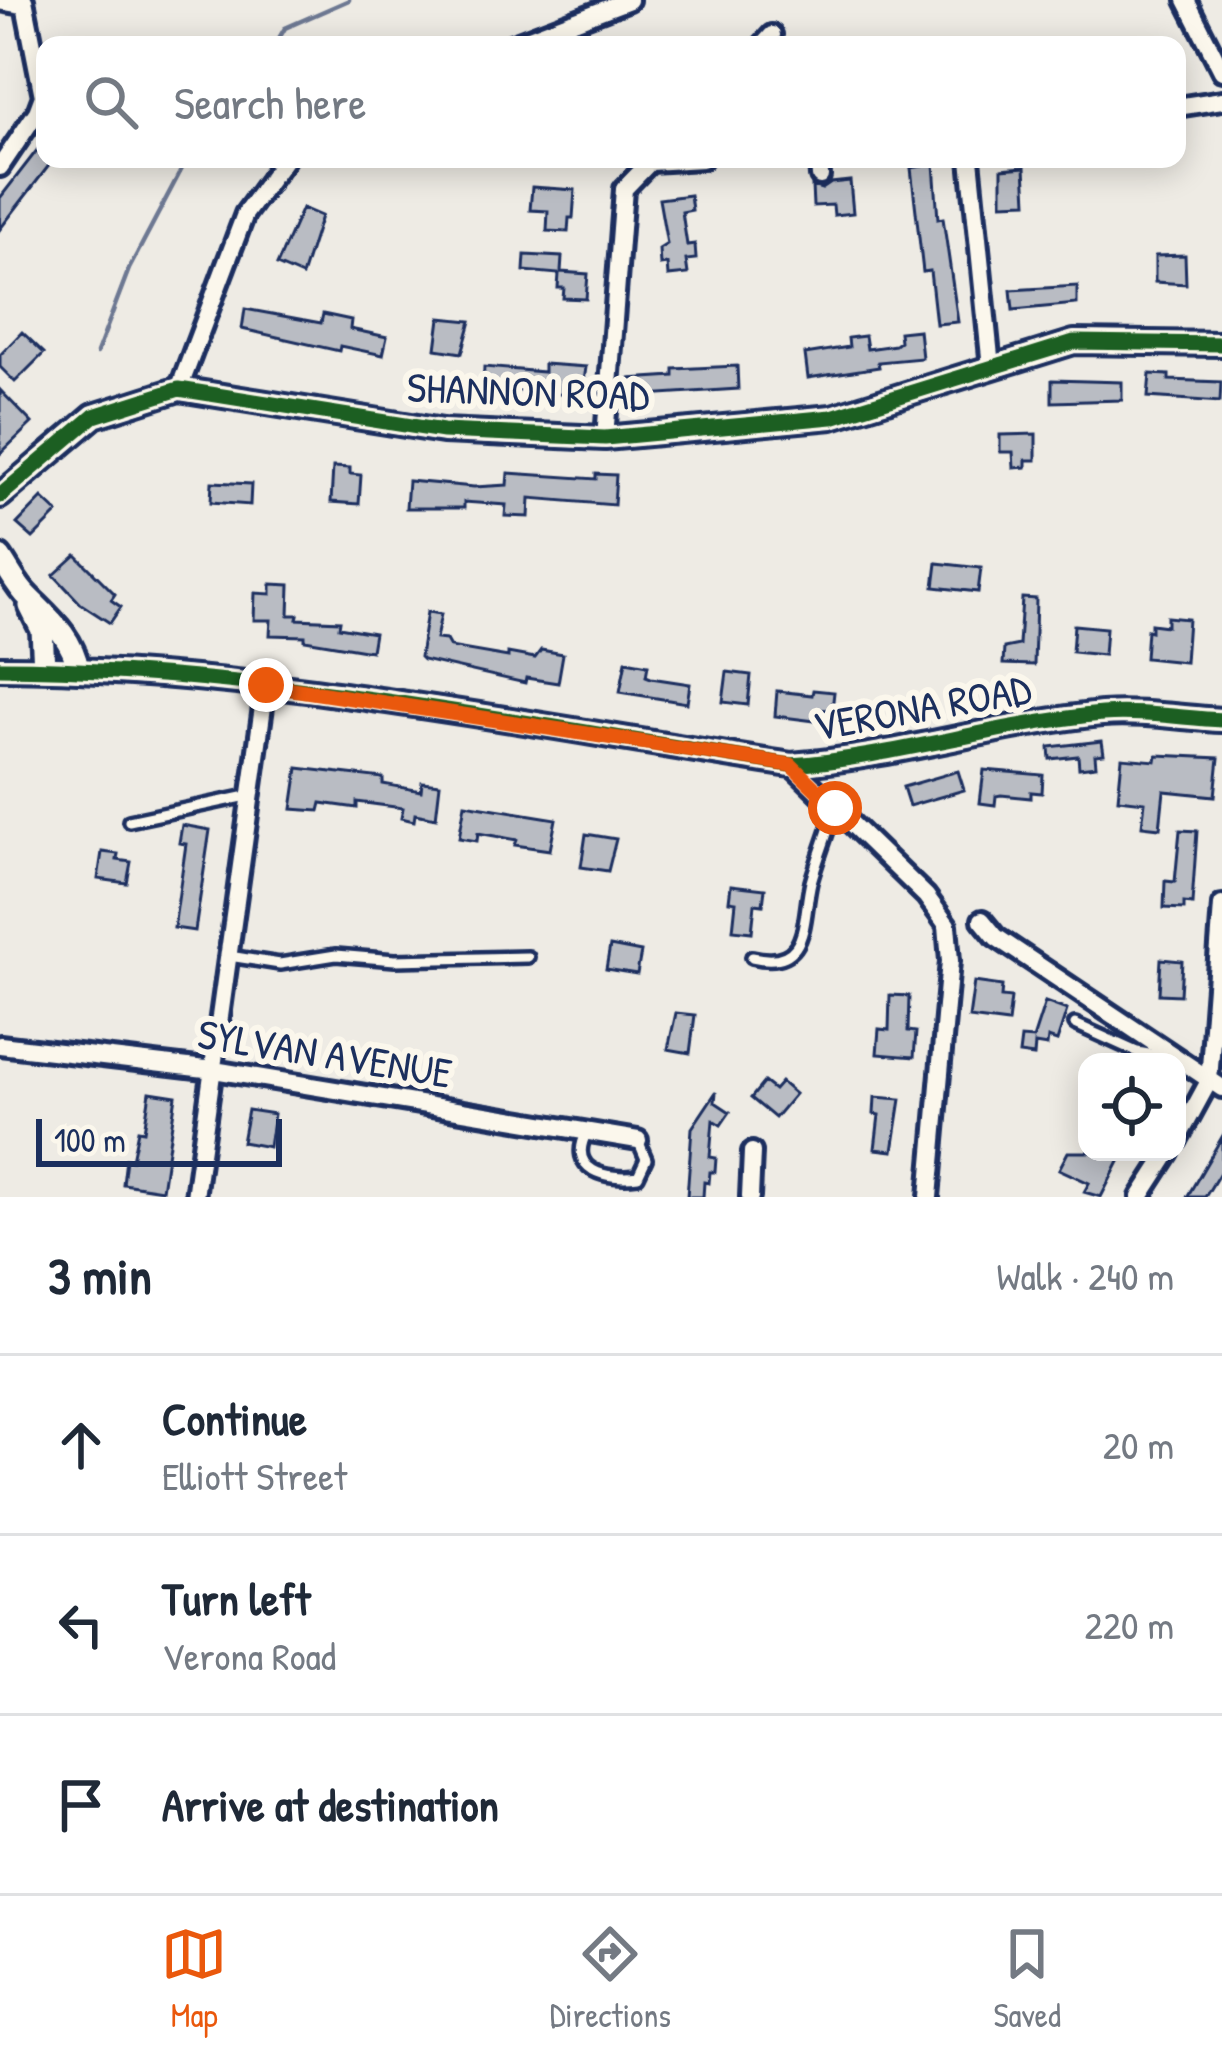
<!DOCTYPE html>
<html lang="en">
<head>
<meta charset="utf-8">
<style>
  :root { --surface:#fff; --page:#f6f6f7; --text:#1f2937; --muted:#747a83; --line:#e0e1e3; --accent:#ea580c }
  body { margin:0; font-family:"Patrick Hand",sans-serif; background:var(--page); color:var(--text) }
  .controls { position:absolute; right:36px; bottom:36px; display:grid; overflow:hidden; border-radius:24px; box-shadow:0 6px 30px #0003 }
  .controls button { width:108px; height:108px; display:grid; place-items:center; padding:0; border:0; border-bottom:3px solid var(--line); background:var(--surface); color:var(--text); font:60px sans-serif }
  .scale { position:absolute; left:36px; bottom:30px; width:246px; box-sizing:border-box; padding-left:12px; border:6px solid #1b2f5e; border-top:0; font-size:33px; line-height:42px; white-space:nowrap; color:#1b2f5e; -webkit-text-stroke:9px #fbf7ec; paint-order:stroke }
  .stop { position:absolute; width:36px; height:36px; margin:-27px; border:9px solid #ea580c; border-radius:50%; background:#fff }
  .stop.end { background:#ea580c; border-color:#fff; box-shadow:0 3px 12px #0008 }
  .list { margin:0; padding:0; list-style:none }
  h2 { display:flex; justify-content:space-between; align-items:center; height:156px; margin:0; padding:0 48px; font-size:51px }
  h2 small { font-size:39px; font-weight:400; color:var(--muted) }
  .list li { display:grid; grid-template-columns:78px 1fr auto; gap:36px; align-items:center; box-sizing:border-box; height:180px; padding:0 48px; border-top:3px solid var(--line) }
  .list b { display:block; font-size:45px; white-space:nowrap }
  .list p { margin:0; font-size:39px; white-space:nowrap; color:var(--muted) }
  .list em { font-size:39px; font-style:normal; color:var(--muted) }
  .icon { flex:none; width:66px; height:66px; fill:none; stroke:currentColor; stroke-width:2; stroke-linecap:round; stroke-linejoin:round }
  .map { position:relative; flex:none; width:1222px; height:1197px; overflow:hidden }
  .search { position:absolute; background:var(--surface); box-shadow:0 6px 30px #0003; left:36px; right:36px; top:36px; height:132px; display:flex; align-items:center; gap:30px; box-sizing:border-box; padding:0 42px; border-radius:24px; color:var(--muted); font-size:45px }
  .sheet { height:696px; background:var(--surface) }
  nav { display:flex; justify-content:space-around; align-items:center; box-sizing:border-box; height:168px; border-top:3px solid var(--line); background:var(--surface); font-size:33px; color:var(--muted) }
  nav a { display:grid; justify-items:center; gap:6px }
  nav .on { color:var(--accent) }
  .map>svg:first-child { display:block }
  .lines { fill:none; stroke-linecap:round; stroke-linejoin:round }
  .stream { stroke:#6d7892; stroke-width:4.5 }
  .building { fill:#b9bcc3; stroke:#1b2f5e; stroke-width:3 }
  .service-casing { stroke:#1b2f5e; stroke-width:18 }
  .minor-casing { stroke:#1b2f5e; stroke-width:26 }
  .tertiary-casing { stroke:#1b2f5e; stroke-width:30 }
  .service { stroke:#fbf7ec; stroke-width:9 }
  .minor { stroke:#fbf7ec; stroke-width:16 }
  .tertiary { stroke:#fbf7ec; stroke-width:21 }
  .cycleway-casing { stroke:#fbf7ec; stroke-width:22 }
  .cycleway { stroke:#1b5e20; stroke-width:15 }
  .route { stroke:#ea580c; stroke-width:15 }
  .labels { text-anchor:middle; stroke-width:12; stroke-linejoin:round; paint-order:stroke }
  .street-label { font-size:42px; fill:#1b2f5e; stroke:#fbf7ec }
</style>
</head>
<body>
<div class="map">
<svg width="1222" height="1197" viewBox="0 0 1222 1197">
  <rect width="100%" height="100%" fill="#eeebe4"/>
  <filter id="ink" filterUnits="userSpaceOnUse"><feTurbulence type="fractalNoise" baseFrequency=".00833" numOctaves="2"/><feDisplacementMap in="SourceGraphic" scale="24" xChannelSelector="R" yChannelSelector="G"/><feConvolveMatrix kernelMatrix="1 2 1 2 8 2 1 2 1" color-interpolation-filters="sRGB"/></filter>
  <g filter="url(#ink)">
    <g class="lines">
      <path class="stream" d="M275,45L285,28L349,0
        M97,353L129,269L187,159"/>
    </g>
    <path class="building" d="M45,140V159H54L0,229V198Z
      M934,164L938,219L943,218L958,322L936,324L930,271L923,272L911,168Z
      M1025,167L1027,202L1002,203V169Z
      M850,181L853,213L834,215L833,205L813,206L812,186L822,189L831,183Z
      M532,187L575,190L573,218H569L568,232L547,231L548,211L530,210Z
      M690,195L692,210L682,212L687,245L695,244L696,259L686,260L688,274L668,276L667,264L660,265L659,249L667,244L659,199Z
      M302,208L321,216L302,276L277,265Z
      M525,255L562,257L561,272L588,274L586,299L563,298L564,288H558L559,274L524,271Z
      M1185,255L1186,284L1155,282V256Z
      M1077,286V304L1013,310L1011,290Z
      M245,309L321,323L323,314L351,320L350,329L387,337L383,355L340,346L339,351L242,329Z
      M440,318L471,321L462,353L436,349Z
      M919,330L922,358L878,362L879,367L808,378L805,354L849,347L848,338L865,336L867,349L895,345L900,341L899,332Z
      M22,332L44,353L15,382L0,367V355Z
      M544,364L586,367L582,396L483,388L484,367L544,372Z
      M737,366L738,389L630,396L629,379L674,376V369Z
      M1150,374L1169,375V380L1221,382L1220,402L1148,397Z
      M1052,380L1122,382V400L1052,402Z
      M0,390L32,423L0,454Z
      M1036,434V460H1026V467L1014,468L1013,452H1000V435Z
      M333,467L350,468V474L361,475L359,504L331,502Z
      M508,473L596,479V474L616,475L614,505L530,498L529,517L505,516L506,505L464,502V508H406L408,481L474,487L507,485Z
      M212,482L251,484L250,505L211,502Z
      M42,498L58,513L33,538L17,524Z
      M76,555L115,594L111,600L121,607L110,623L81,604L54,575Z
      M937,563L981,568L978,592L934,587Z
      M271,584L290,585L289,615H298L297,619L340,621L339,627L374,633L371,651L305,640V636L270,635L271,620H254L255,593L271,594Z
      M1022,598L1036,599L1034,665L1003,664L1004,648L1019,645Z
      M427,612L441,614L436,639L446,640L450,647L508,657V653L535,658L541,650L563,654L558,683L526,678L525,683L423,660L420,657Z
      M1167,617L1188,619L1185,662L1145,658L1147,630L1151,631V624L1167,626Z
      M1074,625L1106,628L1104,655L1072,652Z
      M626,661L648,665L646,676L651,678L690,684L687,703L620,692Z
      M727,672L751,675L748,705L723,702Z
      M813,690L834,692L832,710L816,709L815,721L775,716L777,691L812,695Z
      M1102,741L1104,754L1095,755L1096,766L1079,768L1078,756L1050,759L1049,747Z
      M1157,755L1219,758L1215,796L1164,791L1160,828L1142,826L1145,802L1118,799L1122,758L1156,761Z
      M298,768L383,778V784L421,791L422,782L440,784L436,818L415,814L414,821L401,818L403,808L357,802V808L321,803L319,811L292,809Z
      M984,770L1043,775L1042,793L1031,792V798L1001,795L996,796L995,805L980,803Z
      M958,771L964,790L909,806L903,787Z
      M465,804L556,819L550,850L515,845L517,840L478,833L477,841L459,838Z
      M182,825L210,830L195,931L174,928L186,844L179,843Z
      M1180,830L1197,831L1192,904L1184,903V909L1164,908L1165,881L1175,882Z
      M586,834L616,839L608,871L581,867Z
      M102,852L118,854L117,860L131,862L127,883L98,879Z
      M731,885L765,889L763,905L755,904L752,932L733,930L736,902L729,901Z
      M610,946L641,952L637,974L606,969Z
      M1161,959L1182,961L1180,995L1159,994Z
      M974,982L1002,986L1001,997L1011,998L1008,1023L969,1018Z
      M890,995L909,996L908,1031L916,1032L914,1057L877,1054L879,1029L889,1030Z
      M1045,1002L1067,1010L1057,1041L1048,1038L1047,1046L1035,1044L1034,1056L1019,1054L1021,1038L1033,1039Z
      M676,1013L695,1015L690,1053L668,1049Z
      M764,1082L774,1090L781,1082L795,1094L775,1118L751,1098Z
      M150,1092L176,1096L162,1190L123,1184L126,1159L132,1160L138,1130L144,1131Z
      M716,1092L715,1102L730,1112L721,1125L713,1120L710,1157L716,1158L715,1172H710L709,1183L704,1182L703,1197H687L692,1128Z
      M875,1097L901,1099L893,1151L875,1149L879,1115L874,1114Z
      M248,1110L274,1114L269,1147L242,1142Z
      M1222,1137V1169L1205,1197H1187Z
      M1068,1152H1124L1101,1197L1084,1192L1089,1183L1059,1169Z"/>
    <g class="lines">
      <defs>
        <path id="service" d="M129,821L252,795
          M229,956L280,964L336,955L395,960L528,957
          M752,957C811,971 802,919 811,882C818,857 828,833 835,808
          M1075,1024L1137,1052L1171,1058
          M587,1132C566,1171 607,1180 638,1176L646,1159L638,1140"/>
        <path id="minor" d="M1186,0L1222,71
          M0,1L23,5
          M511,45L629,0
          M763,45L772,35
          M1177,107L1222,100
          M819,159L820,176
          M970,159L991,367
          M650,162L702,159
          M0,167L37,112L43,96L24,0
          M179,389L245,214L285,159
          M605,438L624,189L653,159
          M791,765L926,896L947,925L950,961L929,1197
          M982,920L996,937L1222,1088
          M0,1045L214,1070L638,1140
          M1177,1140L1209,1081L1222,905
          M195,1197L266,685
          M750,1197L752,1152
          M1140,1197L1169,1152"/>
        <path id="tertiary" d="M0,496L94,416L179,389L443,431L605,438L832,417L1074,342L1222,344
          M0,557C9,570 17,587 29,598C51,620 72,637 78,669
          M30,606L42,630L44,668
          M0,668C261,669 533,726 791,765C896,757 997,724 1102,714C1141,711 1183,718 1222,720"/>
      </defs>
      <use href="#service" class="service-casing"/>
      <use href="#minor" class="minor-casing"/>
      <use href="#tertiary" class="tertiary-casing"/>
      <use href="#service" class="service"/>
      <use href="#minor" class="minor"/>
      <use href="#tertiary" class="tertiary"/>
      <defs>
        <path id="cycleway" d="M0,496L94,416L179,389L443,431L605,438L832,417L1074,342L1222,344
          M0,668C261,669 533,726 791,765C896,757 997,724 1102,714C1141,711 1183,718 1222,720"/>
      </defs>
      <use href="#cycleway" class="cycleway-casing"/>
      <use href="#cycleway" class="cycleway"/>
    </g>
  </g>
  <g class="lines" filter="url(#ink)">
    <path class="route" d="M266,685L791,765L835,808"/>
  </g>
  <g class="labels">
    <g class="street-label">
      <text transform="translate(528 391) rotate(2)" y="15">SHANNON ROAD</text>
      <text transform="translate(922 707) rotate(-10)" y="15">VERONA ROAD</text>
      <text transform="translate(325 1053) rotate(9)" y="15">SYLVAN AVENUE</text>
    </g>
  </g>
</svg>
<div class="controls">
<button><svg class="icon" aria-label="locate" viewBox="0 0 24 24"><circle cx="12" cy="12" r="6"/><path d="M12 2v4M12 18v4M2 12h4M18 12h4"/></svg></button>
</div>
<div class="scale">100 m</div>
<div class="stop" style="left:835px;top:808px"></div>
<div class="stop end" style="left:266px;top:685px"></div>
<div class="search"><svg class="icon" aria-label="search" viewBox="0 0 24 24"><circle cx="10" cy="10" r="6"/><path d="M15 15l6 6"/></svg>Search here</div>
</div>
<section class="sheet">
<h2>3 min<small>Walk · 240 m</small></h2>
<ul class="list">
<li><svg class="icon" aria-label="ahead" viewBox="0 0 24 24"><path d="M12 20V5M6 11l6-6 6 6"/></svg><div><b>Continue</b><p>Elliott Street</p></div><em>20 m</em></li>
<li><svg class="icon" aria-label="left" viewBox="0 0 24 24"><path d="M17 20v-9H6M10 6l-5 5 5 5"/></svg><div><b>Turn left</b><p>Verona Road</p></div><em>220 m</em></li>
<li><svg class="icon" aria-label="arrive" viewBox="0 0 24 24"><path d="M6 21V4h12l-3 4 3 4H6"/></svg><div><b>Arrive at destination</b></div></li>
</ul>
</section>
<nav>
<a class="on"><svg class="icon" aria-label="map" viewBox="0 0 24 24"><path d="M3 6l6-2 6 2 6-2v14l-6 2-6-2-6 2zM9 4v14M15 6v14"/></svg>Map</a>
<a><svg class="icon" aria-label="directions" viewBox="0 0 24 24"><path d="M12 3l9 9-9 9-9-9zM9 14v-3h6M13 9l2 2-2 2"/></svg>Directions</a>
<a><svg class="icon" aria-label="saved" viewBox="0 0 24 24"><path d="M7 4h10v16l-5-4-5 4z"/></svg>Saved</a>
</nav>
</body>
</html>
